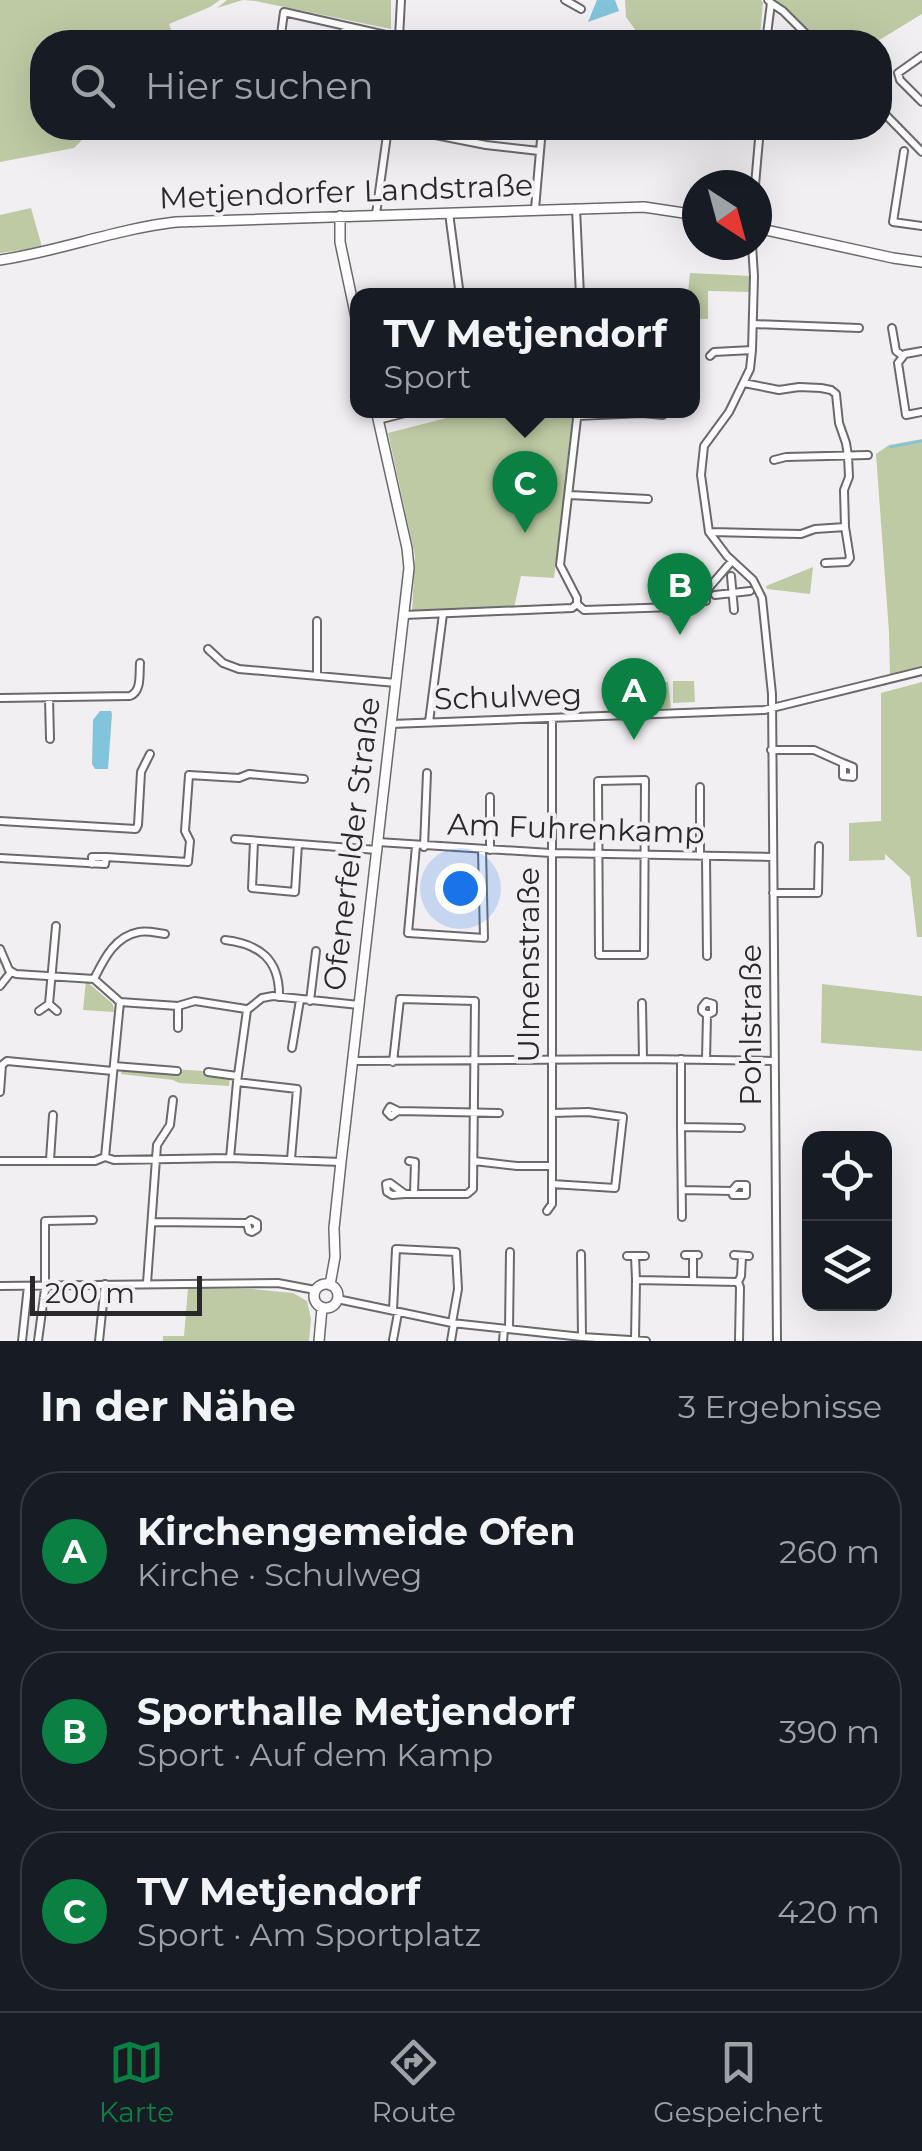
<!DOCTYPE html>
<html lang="de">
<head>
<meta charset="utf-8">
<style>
  :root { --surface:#171b24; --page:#20242c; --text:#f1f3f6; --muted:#9ea1a6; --line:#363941; --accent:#0b8043 }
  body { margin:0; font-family:Montserrat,sans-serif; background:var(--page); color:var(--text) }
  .controls { position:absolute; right:30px; bottom:30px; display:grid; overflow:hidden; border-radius:20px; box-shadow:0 10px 40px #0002 }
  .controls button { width:90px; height:90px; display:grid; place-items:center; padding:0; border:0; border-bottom:2px solid var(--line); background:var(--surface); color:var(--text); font:50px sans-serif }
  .compass { position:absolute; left:682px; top:170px; width:90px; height:90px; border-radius:50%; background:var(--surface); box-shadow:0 10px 40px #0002; rotate:144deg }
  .scale { position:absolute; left:30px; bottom:25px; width:172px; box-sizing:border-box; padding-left:10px; border:5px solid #2a292a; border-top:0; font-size:28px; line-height:35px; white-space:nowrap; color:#2a292a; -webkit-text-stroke:8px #f2eff3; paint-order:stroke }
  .you { position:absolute; left:460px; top:888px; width:35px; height:35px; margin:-25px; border:8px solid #fff; border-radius:50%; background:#1a73e8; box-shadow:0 0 0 15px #1a73e833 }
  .badge { display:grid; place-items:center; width:65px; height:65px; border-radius:50%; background:var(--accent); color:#fff; font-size:32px; font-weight:700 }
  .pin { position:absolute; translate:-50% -82px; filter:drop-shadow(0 2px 5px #0008) }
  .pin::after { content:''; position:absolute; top:52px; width:35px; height:30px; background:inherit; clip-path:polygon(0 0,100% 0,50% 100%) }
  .popup { position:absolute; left:350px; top:288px; width:350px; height:130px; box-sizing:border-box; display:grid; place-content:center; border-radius:20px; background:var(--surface); filter:drop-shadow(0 2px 8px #0005); font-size:32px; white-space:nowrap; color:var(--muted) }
  .popup b { font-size:38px; color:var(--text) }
  .popup::after { content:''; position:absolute; left:50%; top:100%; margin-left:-20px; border:20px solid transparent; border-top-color:var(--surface) }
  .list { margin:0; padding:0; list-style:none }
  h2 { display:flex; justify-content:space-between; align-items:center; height:130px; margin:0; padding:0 40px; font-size:42px }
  h2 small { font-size:32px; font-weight:400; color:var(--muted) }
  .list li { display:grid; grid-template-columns:65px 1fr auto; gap:30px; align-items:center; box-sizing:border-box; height:160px; margin:0 20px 20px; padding:0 20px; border:2px solid var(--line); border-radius:40px }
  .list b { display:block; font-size:38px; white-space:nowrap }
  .list p { margin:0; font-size:32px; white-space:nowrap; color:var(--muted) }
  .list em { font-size:32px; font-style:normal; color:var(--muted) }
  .icon { flex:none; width:55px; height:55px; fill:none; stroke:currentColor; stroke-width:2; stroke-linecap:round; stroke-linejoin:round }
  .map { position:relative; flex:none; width:922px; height:1341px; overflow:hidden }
  .search { position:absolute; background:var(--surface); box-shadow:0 10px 40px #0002; left:30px; right:30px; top:30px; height:110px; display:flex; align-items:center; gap:25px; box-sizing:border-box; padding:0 35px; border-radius:40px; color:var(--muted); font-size:38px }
  .sheet { height:670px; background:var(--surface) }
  nav { display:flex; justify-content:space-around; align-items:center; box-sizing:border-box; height:140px; border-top:2px solid var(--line); background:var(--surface); font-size:28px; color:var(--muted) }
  nav a { display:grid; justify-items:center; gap:5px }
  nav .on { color:var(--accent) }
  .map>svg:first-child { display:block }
  .green { fill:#bdcaa4 }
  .water { fill:#82c4da }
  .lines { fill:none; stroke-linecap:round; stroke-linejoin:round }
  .stream { stroke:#82c4da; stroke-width:2.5 }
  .street-casing { stroke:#6c696c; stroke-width:10 }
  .secondary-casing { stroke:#6c696c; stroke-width:12 }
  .street { stroke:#fff; stroke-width:6 }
  .secondary { stroke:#fff; stroke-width:9 }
  .labels { text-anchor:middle; stroke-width:8; stroke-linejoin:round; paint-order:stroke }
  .street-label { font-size:30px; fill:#2a292a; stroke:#f2eff3 }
</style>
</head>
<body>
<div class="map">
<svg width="922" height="1341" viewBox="0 0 922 1341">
  <rect width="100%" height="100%" fill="#f2eff3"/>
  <path class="green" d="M0,0H220L210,7L169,24L173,35L193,42H42V128H94L74,148L0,162Z
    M227,0H391V29L255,1L243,0L217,8Z
    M625,0H761L763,3L760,36L749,42H644L626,17Z
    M775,0H922V14L876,42H817Z
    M31,208L42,247L0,253V215Z
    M690,273L751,276V292L708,291V319H693L692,296L669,295V292H688Z
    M474,411H574L554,578L521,576L514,608L412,612L415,556L388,433Z
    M922,439V668L890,676L889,632L876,454L889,445Z
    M813,567L810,594L767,589L766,586Z
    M639,675L656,682H668L671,708L658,709L653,705H628L639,687Z
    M673,681H694L695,702L673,703Z
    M922,682V937H917L910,877L885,854V860L849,861V823L881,821V693Z
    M86,981L113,1004L114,1012L83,1010Z
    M822,984L922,996V1051L821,1043Z
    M122,1066L204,1071L205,1074L230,1076L229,1086L179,1083L173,1080L121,1074Z
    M188,1288L252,1289L293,1293L307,1301L311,1319L309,1341H163V1336H184Z"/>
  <path class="water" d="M597,0H615L619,11L588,22Z
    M100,711H111L112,714L108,769H95L92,764L93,720Z"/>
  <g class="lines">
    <path class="stream" d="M890,447L922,441"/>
    <defs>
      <path id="street" d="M565,0L581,9
        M771,3L783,11L814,42
        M399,38L401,0
        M280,42L284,12L399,38
        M342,42L345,27
        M766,42L771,3L768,0
        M922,56L898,73L900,80L922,102
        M880,109L922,152
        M400,128L486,145L539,151
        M904,151L893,222L922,226
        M755,185L760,128
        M576,208L580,296
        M535,209L542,128
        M449,213L460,296
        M376,214L388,128
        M752,245L754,276L752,350L750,369L729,412L704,446L701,475L709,532L727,556L753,580L762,598L772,694L777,1341
        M753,324L859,328
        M892,328L896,351L903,356
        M922,351L905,354L898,363L906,415L922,412
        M710,356L714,352L752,350
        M744,383L779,390L799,387L821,388L831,390L836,394L839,423L846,443L848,456L849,477L844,490L845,527L850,558L847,562L825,563
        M642,413L663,415
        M578,416L642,413V410
        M378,420L417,410
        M774,460L786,457L868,455
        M570,495L648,499
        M711,532L801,534L815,529L845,527
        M731,576L734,610
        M715,595L750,591
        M677,597L706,596
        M706,601V591L732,561
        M577,604L584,610L675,607
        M404,615L572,608L577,604V598L560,565L578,410
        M208,649L223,663L239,669L396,683
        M317,675V621
        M0,698L130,696C142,691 139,674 140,663
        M49,698L50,739
        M429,722L443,614
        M391,724L764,710L922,671
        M771,750H814L843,763V776L853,777V767L843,763
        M645,780L644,955H599L598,781Z
        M0,821L136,829L138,825L141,772L150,754
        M235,839L377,850
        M254,841L252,888L295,892L298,844
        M378,842L551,853L772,857
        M416,846L408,933L484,938L482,850
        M424,847L427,773
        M490,850V797
        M700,856V787
        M706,856L707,956
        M0,858L105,864L106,857L188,862L190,841L185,831L189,775L239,778L249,774L304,779
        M92,864V857H106
        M773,893H818L819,846
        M225,940C259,944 280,959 279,997
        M0,949L9,970L16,974L94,979L120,1002L105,1157
        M94,979C104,959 115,936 139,932C147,930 156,933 165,934
        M0,986L11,972
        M310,1001L316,951
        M120,1002L178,1006L195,1001L246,1009
        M642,1003L643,1059
        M49,1004L57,1011
        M178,1006V1028
        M39,1011L49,1004L56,926
        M292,1048L300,1000
        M681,1059V1127L741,1128
        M706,1060L707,1015L713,1012V1004L706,1002L702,1007V1011L707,1015
        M353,1061L643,1059L773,1061
        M393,1062L400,999L475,1001L473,1189L467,1194H405L390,1183L386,1184L387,1192L392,1195L405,1194
        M114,1066L177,1071
        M208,1072L237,1076
        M237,1082L297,1089L291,1159
        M0,1092L2,1065L7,1061L113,1071
        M398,1111L391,1116L387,1112L390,1107L398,1111L499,1113
        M681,1127L682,1217
        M230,1158L237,1082L247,1010L262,998L273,996L359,1005
        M50,1160L53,1115
        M0,1161H95L105,1157L114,1160L230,1158L341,1162
        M409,1161L415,1162L414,1194
        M474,1161L517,1166H552
        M552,1184L615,1188L623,1117L588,1112L552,1113
        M682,1190L732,1191L737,1185H746V1195H733L732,1191
        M547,1211L552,1204V718
        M152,1222L247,1223L251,1220L257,1223V1229L252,1232L249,1231L247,1223
        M581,1254L582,1337
        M685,1255H698
        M734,1255L749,1256
        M627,1256H645
        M635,1256L636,1280
        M693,1280V1255
        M738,1282L741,1276L742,1256
        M147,1283L157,1145L170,1125L173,1100
        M0,1286L278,1283L315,1290
        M337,1299L452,1323L582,1337L646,1341
        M393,1310L396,1249L456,1252L458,1289L452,1323
        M509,1329L510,1252
        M393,1340L398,1313
        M635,1340L636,1280L738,1282L740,1287L739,1341
        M22,1341L28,1286
        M38,1341L45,1289V1221L93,1220
        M99,1341L105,1284
        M451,1341L454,1323
        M503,1341L504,1329"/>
      <path id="secondary" d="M340,216V242L358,327
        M757,228L893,258L922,262
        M0,260C60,251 116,229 176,222L644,207L697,215
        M314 1296a12 12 0 1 1 24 0a12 12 0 1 1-24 0Z
        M330,1285L335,1257L334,1228L341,1162L409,568L407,548L376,410
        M319,1341L322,1308"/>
    </defs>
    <use href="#street" class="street-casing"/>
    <use href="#secondary" class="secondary-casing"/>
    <use href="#street" class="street"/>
    <use href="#secondary" class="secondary"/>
  </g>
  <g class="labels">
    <g class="street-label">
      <text transform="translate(346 192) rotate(-2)" y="10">Metjendorfer Landstraße</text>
      <text transform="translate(508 697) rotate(-2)" y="10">Schulweg</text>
      <text transform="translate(576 829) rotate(2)" y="10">Am Fuhrenkamp</text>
      <text transform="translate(352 844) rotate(-83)" y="10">Ofenerfelder Straße</text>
      <text transform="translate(529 965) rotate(-90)" y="10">Ulmenstraße</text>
      <text transform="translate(751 1025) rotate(-90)" y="10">Pohlstraße</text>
    </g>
  </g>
</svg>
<div class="controls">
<button><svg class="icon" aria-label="locate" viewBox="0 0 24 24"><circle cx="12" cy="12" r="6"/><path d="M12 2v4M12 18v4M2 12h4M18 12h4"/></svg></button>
<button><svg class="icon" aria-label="layers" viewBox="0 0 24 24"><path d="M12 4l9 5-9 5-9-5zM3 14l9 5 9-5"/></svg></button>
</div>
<svg class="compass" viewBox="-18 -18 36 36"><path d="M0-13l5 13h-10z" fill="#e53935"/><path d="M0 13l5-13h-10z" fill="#9ea1a6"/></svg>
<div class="scale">200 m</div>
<div class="you"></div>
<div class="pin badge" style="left:634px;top:740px">A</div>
<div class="pin badge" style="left:680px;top:635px">B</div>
<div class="pin badge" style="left:525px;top:533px">C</div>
<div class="popup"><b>TV Metjendorf</b>Sport</div>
<div class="search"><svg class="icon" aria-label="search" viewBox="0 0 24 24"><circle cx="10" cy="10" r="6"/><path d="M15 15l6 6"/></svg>Hier suchen</div>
</div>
<section class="sheet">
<h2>In der Nähe<small>3 Ergebnisse</small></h2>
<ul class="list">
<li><span class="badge">A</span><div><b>Kirchengemeide Ofen</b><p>Kirche · Schulweg</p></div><em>260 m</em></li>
<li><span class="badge">B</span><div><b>Sporthalle Metjendorf</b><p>Sport · Auf dem Kamp</p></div><em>390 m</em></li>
<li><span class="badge">C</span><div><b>TV Metjendorf</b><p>Sport · Am Sportplatz</p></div><em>420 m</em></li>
</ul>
</section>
<nav>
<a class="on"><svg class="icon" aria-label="map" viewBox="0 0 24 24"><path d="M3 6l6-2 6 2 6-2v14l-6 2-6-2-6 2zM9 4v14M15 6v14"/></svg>Karte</a>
<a><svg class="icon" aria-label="directions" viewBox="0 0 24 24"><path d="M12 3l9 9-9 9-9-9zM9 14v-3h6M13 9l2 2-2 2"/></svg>Route</a>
<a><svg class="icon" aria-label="saved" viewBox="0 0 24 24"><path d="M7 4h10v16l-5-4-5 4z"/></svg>Gespeichert</a>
</nav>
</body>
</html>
